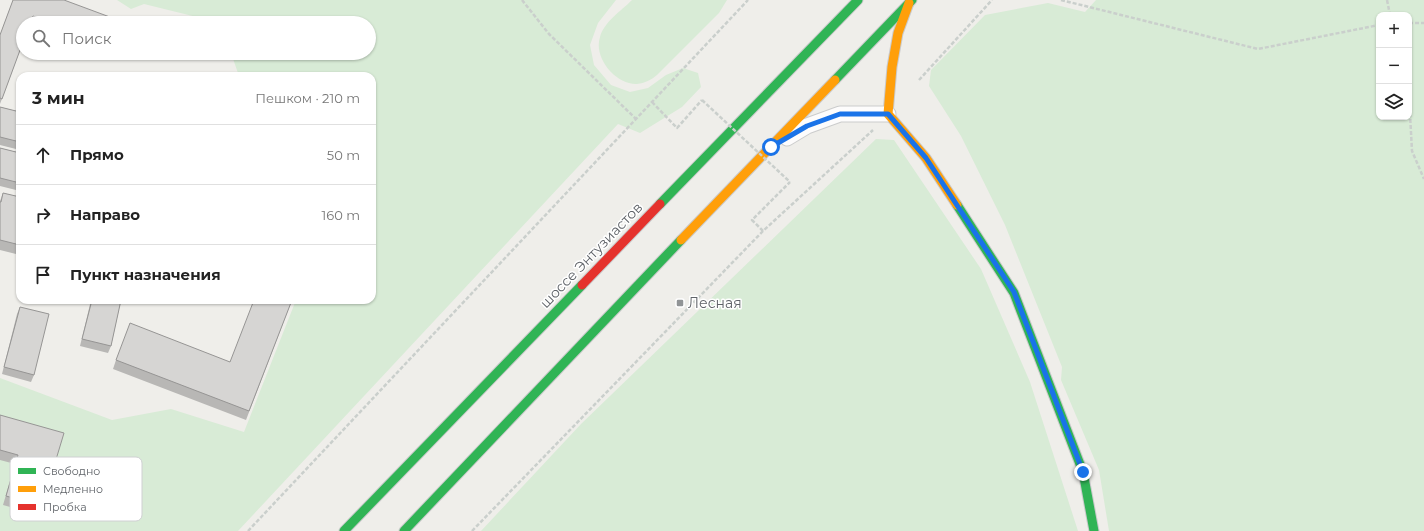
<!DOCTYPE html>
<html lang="ru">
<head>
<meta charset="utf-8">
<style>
  :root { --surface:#fff; --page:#f6f6f6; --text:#222; --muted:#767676; --line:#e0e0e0 }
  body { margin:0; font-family:Montserrat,sans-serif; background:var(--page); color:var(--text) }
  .controls { position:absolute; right:12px; top:12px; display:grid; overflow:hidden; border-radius:8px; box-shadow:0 1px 3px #0004 }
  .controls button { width:36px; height:36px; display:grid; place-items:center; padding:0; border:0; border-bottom:1px solid var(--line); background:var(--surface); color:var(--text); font:20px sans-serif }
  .stop { position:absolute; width:12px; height:12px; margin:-9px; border:3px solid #1a73e8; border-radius:50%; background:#fff }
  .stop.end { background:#1a73e8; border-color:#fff; box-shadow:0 1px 4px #0008 }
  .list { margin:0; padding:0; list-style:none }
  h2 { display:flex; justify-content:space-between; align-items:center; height:52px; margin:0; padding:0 16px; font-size:17px }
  h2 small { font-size:13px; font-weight:400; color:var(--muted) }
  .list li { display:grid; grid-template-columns:26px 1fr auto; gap:12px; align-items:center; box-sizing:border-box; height:60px; padding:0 16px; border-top:1px solid var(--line) }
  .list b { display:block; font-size:15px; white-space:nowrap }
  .list em { font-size:13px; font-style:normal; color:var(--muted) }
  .icon { flex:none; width:22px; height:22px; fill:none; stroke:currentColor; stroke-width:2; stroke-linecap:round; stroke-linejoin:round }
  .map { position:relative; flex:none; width:1424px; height:531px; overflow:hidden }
  .search { position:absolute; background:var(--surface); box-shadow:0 1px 3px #0004; left:16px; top:16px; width:360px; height:44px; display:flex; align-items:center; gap:10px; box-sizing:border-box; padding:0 14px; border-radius:22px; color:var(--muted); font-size:15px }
  .panel { position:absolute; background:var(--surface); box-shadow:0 1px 3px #0004; left:16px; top:72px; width:360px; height:232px; border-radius:12px }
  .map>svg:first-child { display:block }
  .green { fill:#d8ebd6; fill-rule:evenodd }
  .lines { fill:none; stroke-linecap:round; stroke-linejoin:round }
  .street-casing { stroke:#cbcccc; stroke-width:17 }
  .fast-casing { stroke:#cacacb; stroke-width:11 }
  .slow-casing { stroke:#cacacb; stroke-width:11 }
  .jam-casing { stroke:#cacacb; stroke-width:11 }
  .path { stroke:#cacfcc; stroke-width:2.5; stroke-dasharray:4 2; stroke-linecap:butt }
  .street { stroke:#fdfcfc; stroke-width:15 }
  .fast { stroke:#30b455; stroke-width:9 }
  .slow { stroke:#ff9f0a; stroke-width:9 }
  .jam { stroke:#e5322d; stroke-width:9 }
  .path-bridge { stroke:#cacfcc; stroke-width:2.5; stroke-dasharray:4 2; stroke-linecap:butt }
  .wall { fill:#b8b7b5 }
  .building { fill:#d6d5d3; stroke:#969594 }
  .route { stroke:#1a73e8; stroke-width:5 }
  .poi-dot { fill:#919496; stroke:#fff; stroke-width:1.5 }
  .labels { text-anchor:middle; stroke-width:3; stroke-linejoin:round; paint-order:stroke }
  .street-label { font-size:14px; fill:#5f6368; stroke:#fff }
  .poi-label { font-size:14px; fill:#5f6368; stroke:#fff; text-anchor:start }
  .key { fill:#fff; stroke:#cfd0d2; stroke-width:1 }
  .key-label { font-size:11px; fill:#5f6368 }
</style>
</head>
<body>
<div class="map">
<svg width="1424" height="531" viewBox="0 0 1424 531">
  <rect width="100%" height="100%" fill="#efeeea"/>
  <path class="green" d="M117,0H616L598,23L590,45L594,65L611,85L630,92L648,88L666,75L683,68L698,73L701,87L682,107L640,133L618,124L238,531H0V378L112,420L171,409L244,432L296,300H372V76H239L231,53H369V23H221L144,4L131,9Z
    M632,0H727L719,13L657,75C651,80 645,83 637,84C616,85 593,58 600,37C604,22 621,11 632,0Z
    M1096,0H1424V531H1109L1099,470L1061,380L1062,367L1005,225L961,136L929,86L931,70L985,15L1048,3L1085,12ZM1379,15H1409V117H1379Z
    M876,139L894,140L981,269L1030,382L1078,531H481L581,424Z"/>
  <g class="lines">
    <defs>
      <path id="street" d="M787,138L807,126L840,114H888"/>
      <path id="fast" d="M835,80L912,0
        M660,204L858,0
        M957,205L1014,293L1083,472L1094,531
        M344,531L582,285
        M404,531L681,240"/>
      <path id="slow" d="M909,3L898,33L892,67L888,114L926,158L957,205
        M681,240L835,80"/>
      <path id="jam" d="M582,285L660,204"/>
    </defs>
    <use href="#street" class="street-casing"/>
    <use href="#fast" class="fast-casing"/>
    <use href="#slow" class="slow-casing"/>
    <use href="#jam" class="jam-casing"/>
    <path class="path" d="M522,0L549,34L636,119
      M1061,0L1258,49L1379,25
      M1387,0L1390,15
      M1409,23H1424
      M919,80L992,0
      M1409,95L1412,151L1424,179
      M652,102L677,128L702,100
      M763,231L752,220L790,182
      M248,531L748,0
      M472,531L763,231L873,130"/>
    <use href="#street" class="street"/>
    <use href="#fast" class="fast"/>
    <use href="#slow" class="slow"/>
    <use href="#jam" class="jam"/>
    <path class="path-bridge" d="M702,100L790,182"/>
  </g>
  <path class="wall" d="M13,0L126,23H23V42L0,104V35Z
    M105,53H119L118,58Z
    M0,107L20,112V150L0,145Z
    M0,148L20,153V191L0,186Z
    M3,193L20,197V255L0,250V201Z
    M91,300H121L111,346L108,353L80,346Z
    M292,300L246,420L113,369L116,360L230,362Z
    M20,307L34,375L31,382L2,374L17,314Z
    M0,415L42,506L39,515L3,505L15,464L0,460Z"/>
  <path class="building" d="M13,0H64L126,23H52L33,16L30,23H23V42L2,99L0,98V35Z
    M0,107L20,112V142L0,137Z
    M0,148L20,153V183L0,178Z
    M3,193L20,197V245L0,240V202H1Z
    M92,300H121L111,346L82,339Z
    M254,300H292L249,411L116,360L130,323L230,362Z
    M20,307L49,314L34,375L4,367Z
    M0,415L64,433L42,506L6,496L18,455L0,450Z"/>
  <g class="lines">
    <path class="route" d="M771,147L807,126L840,114H888L926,158L1014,292L1083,472"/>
  </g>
  <rect class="poi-dot" x="676" y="299" width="8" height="8" rx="2"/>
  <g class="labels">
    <g class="street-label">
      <text transform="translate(591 255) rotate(-46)" y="5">шоссе Энтузиастов</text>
    </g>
    <g class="poi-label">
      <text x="688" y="308">Лесная</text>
    </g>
  </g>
  <rect x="10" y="457" width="132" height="64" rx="6" class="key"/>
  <rect x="18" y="468" width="18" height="6" fill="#30b455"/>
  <rect x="18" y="486" width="18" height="6" fill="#ff9f0a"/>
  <rect x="18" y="504" width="18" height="6" fill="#e5322d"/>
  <g class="key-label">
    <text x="43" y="475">Свободно</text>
    <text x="43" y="493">Медленно</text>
    <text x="43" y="511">Пробка</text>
  </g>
</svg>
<div class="controls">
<button>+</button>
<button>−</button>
<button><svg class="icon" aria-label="layers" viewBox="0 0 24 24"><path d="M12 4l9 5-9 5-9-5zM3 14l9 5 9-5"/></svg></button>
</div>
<div class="stop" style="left:771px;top:147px"></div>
<div class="stop end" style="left:1083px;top:472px"></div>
<div class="search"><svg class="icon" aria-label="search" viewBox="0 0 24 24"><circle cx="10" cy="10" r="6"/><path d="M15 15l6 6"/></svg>Поиск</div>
<section class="panel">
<h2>3 мин<small>Пешком · 210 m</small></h2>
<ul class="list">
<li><svg class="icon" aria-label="ahead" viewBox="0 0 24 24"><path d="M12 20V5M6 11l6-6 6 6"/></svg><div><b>Прямо</b></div><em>50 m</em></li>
<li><svg class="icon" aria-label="right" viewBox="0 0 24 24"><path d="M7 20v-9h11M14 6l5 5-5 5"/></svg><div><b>Направо</b></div><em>160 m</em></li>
<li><svg class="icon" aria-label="arrive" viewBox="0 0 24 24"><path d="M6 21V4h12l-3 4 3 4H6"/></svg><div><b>Пункт назначения</b></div></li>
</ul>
</section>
</div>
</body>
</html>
